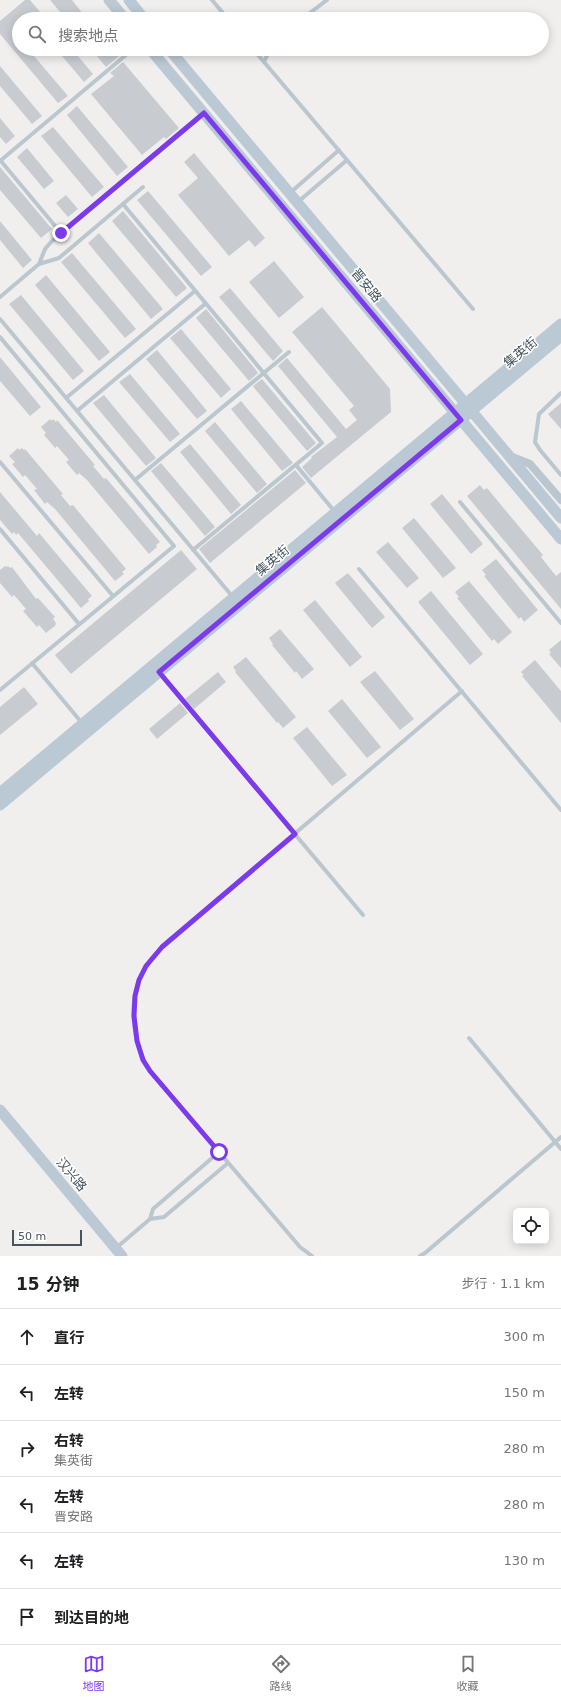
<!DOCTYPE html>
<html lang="zh">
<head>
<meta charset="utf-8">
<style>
  :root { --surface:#fff; --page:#f6f6f6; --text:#202124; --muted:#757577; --line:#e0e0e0; --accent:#7c3aed }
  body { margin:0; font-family:"DejaVu Sans","Noto Sans SC",sans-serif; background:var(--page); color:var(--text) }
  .controls { position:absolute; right:12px; bottom:12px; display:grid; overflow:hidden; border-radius:6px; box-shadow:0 2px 10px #0003 }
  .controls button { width:36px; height:36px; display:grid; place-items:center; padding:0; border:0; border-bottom:1px solid var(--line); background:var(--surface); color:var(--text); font:20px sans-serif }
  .scale { position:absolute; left:12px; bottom:10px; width:70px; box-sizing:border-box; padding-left:4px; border:2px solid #45545d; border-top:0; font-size:11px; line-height:14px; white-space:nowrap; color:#45545d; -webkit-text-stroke:3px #fff; paint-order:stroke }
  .stop { position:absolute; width:12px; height:12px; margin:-9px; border:3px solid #7c3aed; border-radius:50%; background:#fff }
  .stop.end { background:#7c3aed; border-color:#fff; box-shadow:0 1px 4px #0008 }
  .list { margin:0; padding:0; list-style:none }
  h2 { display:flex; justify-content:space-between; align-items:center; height:52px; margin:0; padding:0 16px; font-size:17px }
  h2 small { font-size:13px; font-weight:400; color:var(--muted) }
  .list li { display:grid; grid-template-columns:26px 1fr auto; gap:12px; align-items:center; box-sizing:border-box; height:56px; padding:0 16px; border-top:1px solid var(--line) }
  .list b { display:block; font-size:15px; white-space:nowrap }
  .list p { margin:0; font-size:13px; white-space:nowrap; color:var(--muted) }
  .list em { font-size:13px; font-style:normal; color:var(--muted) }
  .icon { flex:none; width:22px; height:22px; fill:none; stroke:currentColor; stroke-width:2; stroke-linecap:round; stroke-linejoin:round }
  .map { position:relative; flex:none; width:561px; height:1256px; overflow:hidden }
  .search { position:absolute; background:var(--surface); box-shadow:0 2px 10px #0003; left:12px; right:12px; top:12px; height:44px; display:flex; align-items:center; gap:10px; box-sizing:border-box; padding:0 14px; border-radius:22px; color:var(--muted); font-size:15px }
  .sheet { height:388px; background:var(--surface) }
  nav { display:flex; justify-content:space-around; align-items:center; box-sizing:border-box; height:56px; border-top:1px solid var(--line); background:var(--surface); font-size:11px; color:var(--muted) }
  nav a { display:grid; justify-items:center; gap:2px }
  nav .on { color:var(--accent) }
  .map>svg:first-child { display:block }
  .building { fill:#c8ccd1 }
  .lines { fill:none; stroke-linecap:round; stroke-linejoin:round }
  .lane { stroke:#bbc7ce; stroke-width:4 }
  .street { stroke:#bbc7ce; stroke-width:8 }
  .secondary { stroke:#bac9d4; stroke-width:11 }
  .route { stroke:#7c3aed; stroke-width:5 }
  .labels { text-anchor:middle; stroke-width:3; stroke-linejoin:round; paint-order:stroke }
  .street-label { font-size:13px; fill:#45545d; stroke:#fff }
</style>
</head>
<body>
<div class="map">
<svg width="561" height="1256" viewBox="0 0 561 1256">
  <rect width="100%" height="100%" fill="#f1eeee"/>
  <path class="building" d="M25,0H30L46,19H19V49H28L68,96L58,103L0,34V21Z
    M50,0H72L87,19H66Z
    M56,49H72L93,74L84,82Z
    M91,49H113L119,56L106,67Z
    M123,62L179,128L166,139L164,137L142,155L91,94L114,76L110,73Z
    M0,66L42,116L32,124L0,86Z
    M77,106L128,167L117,176L67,115Z
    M0,118L15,136L6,144L0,137Z
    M53,127L104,187L92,197L41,136Z
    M27,148L54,181L44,189L17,157Z
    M194,153L265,238L255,247L249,240L229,256L178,195L198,178L184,162Z
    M0,167L52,229L41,238L0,190Z
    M148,191L212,267L201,276L137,200Z
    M66,195L78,209L68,217L56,203Z
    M123,211L187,288L176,297L112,221Z
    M0,221L32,260L23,268L0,240Z
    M99,233L163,309L151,319L88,243Z
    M72,253L136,329L125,338L61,262Z
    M274,261L304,297L279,318L249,282Z
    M46,275L110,352L99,361L35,285Z
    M230,288L283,351L273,361L219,297Z
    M21,295L84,371L73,380L9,304Z
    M322,307L390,389L391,412L311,478L302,467L312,458L311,457L337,437L278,366L287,358L346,429L357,420L349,410L354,406L292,332Z
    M206,309L256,370L258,373L249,381L196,318Z
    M181,329L231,389L221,398L170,338Z
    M157,350L207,411L197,419L146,359Z
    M0,357L41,407L30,416L0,381Z
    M130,374L180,434L170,442L119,382Z
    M262,379L316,443L307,451L255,389L253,386Z
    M104,395L156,458L146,466L93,403Z
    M241,401L293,463L282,471L231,409Z
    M561,403V429L548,414Z
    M50,419L51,421L53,419L56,422L57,420L95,465L93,466L104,479L106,478L160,542L156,545L157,547L149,554L87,480L79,473L77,475L66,462L69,460L57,446L55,448L44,435L46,433L41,427Z
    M215,422L267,484L257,493L205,431Z
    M190,444L241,505L231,514L180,452Z
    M18,448L19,450L22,448L24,450L25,449L63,494L61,495L70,506L73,505L126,569L122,572L124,574L115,581L55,509L47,502L45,504L34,490L37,489L25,475L23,477L12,464L15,462L9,456Z
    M161,463L215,527L205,536L151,471Z
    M295,470L306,483L210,563L199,549Z
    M480,485L484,490L487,488L511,517L543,555L541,557L556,576L561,572V609L467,496Z
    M0,492L37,536L39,533L92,596L88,599L89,601L81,608L18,533L16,535L14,532L12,534L0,520Z
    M442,494L483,544L471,554L430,504Z
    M414,518L456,568L443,578L402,528Z
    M388,542L419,578L407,588L376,552Z
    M181,550L197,569L71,674L55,655Z
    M496,559L538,610L524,622L521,617L519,619L484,576L486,575L482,570Z
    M5,566L6,567L8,566L10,568L12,567L36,599L38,598L55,617L53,619L56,623L55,626L46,633L39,625L37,627L23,611L26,609L14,595L12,597L0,583V570Z
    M348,573L385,617L372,628L335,583Z
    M469,581L512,632L498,644L494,639L492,641L457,598L459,597L455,592Z
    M431,591L483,654L470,665L418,602Z
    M315,600L362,657L350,667L303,610Z
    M280,629L314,669L302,679L296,671L295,673L272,645L273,644L269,638Z
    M561,640V668L549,654L551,653L549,650Z
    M246,657L296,717L283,728L278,722L277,723L235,672L236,671L233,667Z
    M535,660L561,691V723L522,676L524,675L521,672Z
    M375,671L414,719L400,730L360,682Z
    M218,672L226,682L194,709L185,699Z
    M24,687L38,704L0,735V707Z
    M342,699L381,747L367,758L328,711Z
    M180,703L188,713L157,739L149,729Z
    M307,727L347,775L332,786L293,738Z"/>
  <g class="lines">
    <path class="lane" d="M212,0L228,19
      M302,19L327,0
      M253,49L473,309
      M264,62L270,49
      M0,160L61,233
      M0,161L133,49
      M291,192L339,150
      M299,201L347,160
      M123,204L322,443L193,550
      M39,264L59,258L143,187
      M0,297L39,264L45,249L51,242L204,114
      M0,319L232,596
      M0,337L174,546L0,690
      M561,393L539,414L535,442L540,450L561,475
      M66,398L195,291
      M77,411L205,304
      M0,462L113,596
      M296,465L335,512
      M135,480L289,352
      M460,502L561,623
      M0,529L79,624
      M359,569L561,810
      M32,663L82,723
      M159,673L363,915
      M469,1038L561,1149
      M219,1152L153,1209L150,1219L164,1217L228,1163
      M116,1248L150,1219
      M312,1256L300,1247L150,1071C134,1047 128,1008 139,980C144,967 153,957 162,947L462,691
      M420,1256L425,1253L561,1137"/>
    <path class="street" d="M510,456L530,464L561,500"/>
    <path class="secondary" d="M109,0L125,19
      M129,0L144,19
      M150,49L561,539
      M169,49L561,518
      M0,793L561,324
      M0,805L561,336
      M0,1110L122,1256"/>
  </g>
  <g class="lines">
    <path class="route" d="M61,233L204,113L461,420L159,672L295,834L162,947L146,966L139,980L135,996L134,1016L137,1041L143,1060L150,1071L219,1152"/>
  </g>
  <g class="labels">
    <g class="street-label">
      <text transform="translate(367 285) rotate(50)" y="5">晋安路</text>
      <text transform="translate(520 352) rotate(-40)" y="5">集英街</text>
      <text transform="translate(272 560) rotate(-40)" y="5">集英街</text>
      <text transform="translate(72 1174) rotate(50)" y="5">汉兴路</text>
    </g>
  </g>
</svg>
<div class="controls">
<button><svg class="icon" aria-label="locate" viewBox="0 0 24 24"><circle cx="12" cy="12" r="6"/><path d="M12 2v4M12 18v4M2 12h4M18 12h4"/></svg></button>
</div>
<div class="scale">50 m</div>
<div class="stop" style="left:219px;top:1152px"></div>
<div class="stop end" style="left:61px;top:233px"></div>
<div class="search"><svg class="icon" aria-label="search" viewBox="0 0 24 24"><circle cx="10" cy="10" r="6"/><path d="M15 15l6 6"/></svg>搜索地点</div>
</div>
<section class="sheet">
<h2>15 分钟<small>步行 · 1.1 km</small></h2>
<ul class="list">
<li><svg class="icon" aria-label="ahead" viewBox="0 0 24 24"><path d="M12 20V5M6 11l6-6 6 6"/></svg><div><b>直行</b></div><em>300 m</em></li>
<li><svg class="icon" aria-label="left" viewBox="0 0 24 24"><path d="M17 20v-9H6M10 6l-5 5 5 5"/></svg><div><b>左转</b></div><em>150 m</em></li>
<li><svg class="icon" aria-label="right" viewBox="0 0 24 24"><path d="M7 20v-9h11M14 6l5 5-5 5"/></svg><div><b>右转</b><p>集英街</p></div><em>280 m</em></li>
<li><svg class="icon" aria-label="left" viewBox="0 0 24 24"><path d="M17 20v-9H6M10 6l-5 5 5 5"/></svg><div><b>左转</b><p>晋安路</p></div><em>280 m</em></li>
<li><svg class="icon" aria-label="left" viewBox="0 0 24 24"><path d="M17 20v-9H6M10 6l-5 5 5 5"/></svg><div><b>左转</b></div><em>130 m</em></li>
<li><svg class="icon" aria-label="arrive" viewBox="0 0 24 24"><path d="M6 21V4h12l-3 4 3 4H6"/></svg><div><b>到达目的地</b></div></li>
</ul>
</section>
<nav>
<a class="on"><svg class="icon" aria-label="map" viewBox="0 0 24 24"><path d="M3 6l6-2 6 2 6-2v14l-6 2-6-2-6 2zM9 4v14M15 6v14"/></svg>地图</a>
<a><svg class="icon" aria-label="directions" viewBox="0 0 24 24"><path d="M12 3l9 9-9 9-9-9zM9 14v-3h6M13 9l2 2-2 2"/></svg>路线</a>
<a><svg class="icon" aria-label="saved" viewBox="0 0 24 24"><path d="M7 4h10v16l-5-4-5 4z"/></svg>收藏</a>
</nav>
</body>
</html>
